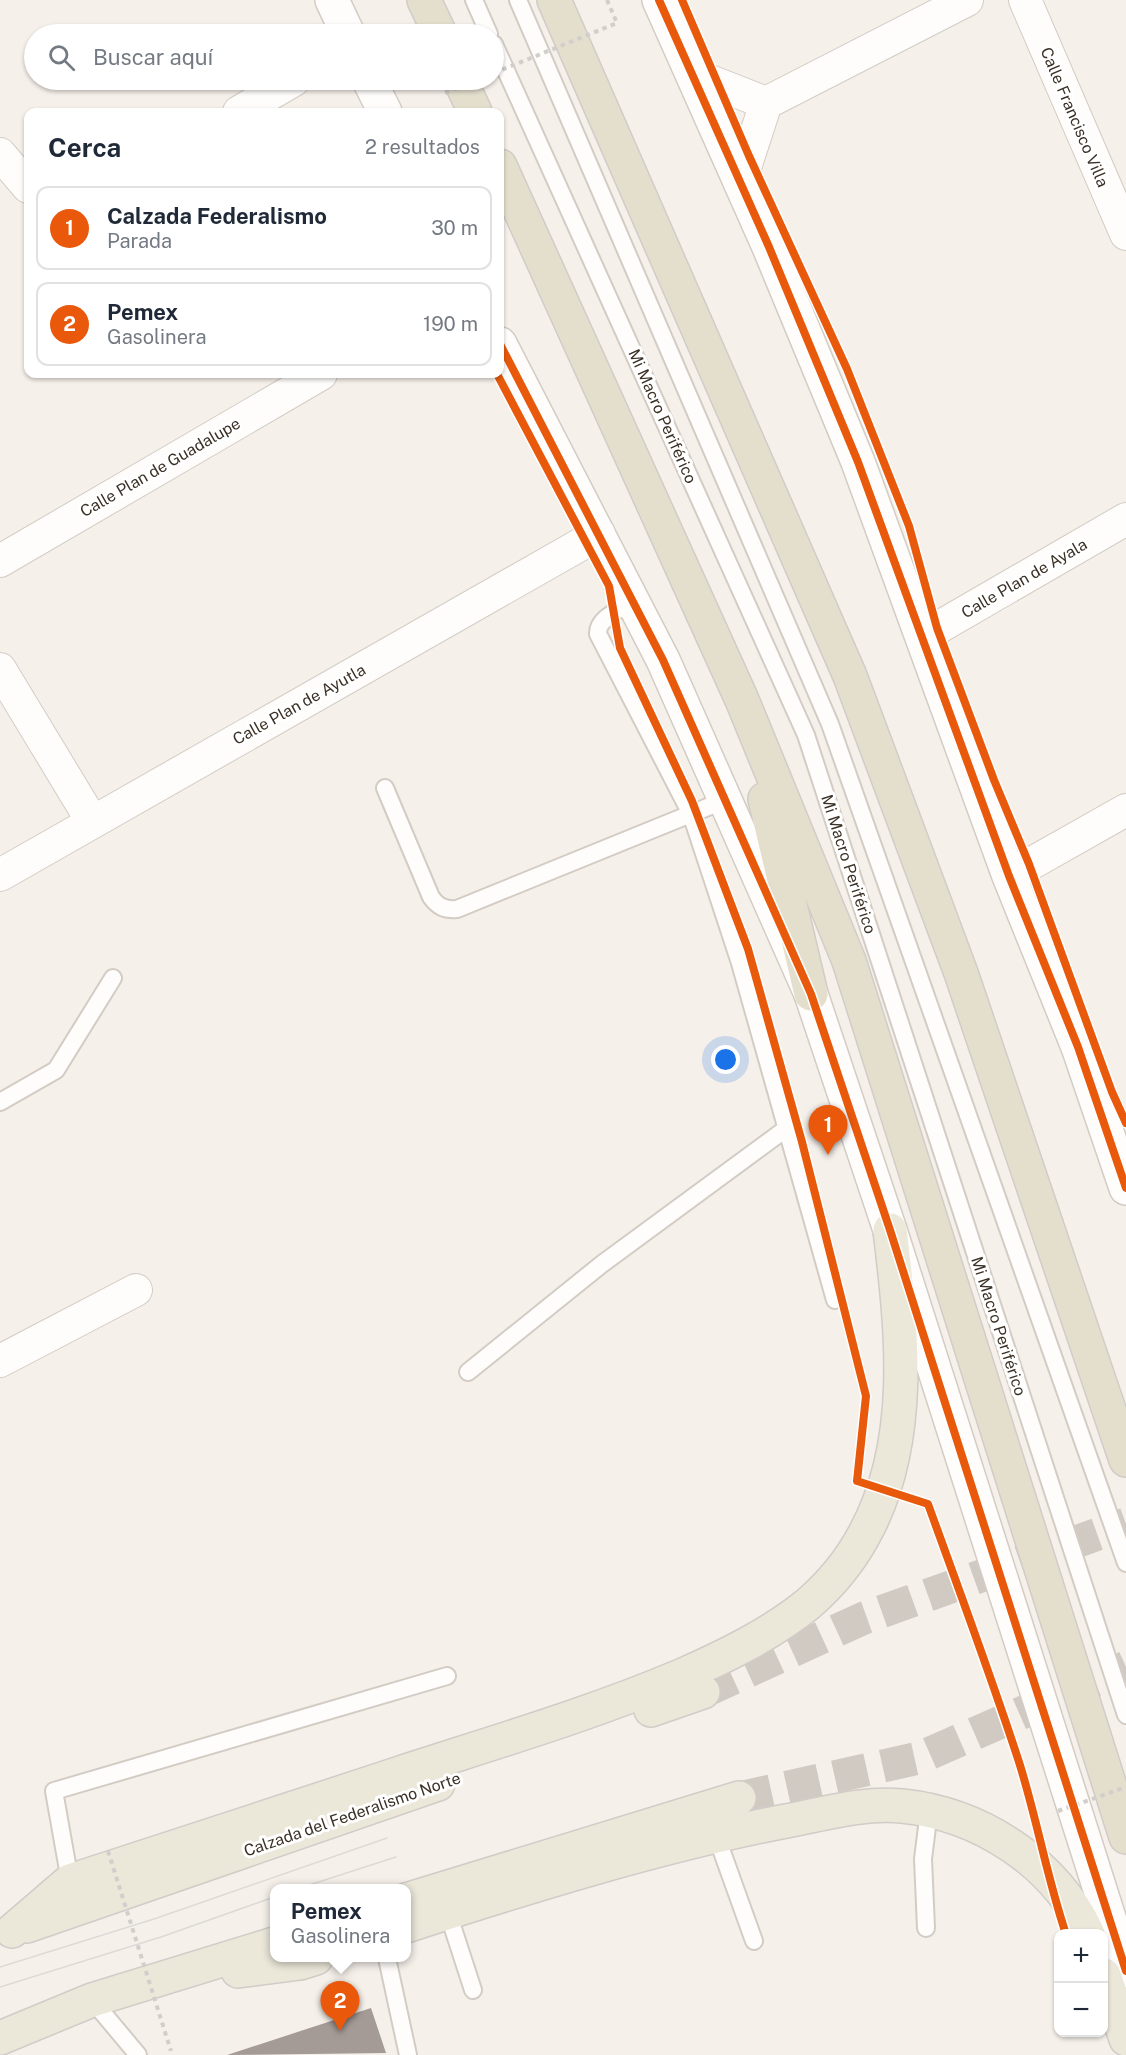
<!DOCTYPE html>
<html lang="es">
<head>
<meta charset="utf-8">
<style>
  :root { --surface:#fff; --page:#f6f6f7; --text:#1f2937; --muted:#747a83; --line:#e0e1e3; --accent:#ea580c }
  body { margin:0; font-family:"Public Sans",sans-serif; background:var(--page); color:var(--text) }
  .controls { position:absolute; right:18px; bottom:18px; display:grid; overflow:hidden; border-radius:12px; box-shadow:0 2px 4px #0004 }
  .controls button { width:54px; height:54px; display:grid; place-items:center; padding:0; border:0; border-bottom:2px solid var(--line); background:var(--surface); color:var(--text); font:30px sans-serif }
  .you { position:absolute; left:726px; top:1060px; width:21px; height:21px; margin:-15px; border:4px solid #fff; border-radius:50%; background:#1a73e8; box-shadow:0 0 0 9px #1a73e833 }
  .badge { display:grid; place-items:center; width:39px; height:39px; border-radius:50%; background:var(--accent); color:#fff; font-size:20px; font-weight:700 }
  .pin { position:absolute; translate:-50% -50px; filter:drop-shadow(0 2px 3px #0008) }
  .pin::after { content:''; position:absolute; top:32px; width:21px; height:18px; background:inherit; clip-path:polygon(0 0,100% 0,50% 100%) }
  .popup { position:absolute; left:270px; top:1884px; width:141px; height:78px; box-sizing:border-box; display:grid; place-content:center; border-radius:12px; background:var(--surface); filter:drop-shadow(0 2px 4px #0005); font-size:20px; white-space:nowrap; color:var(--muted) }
  .popup b { font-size:22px; color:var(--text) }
  .popup::after { content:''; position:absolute; left:50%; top:100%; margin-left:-12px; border:12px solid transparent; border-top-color:var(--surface) }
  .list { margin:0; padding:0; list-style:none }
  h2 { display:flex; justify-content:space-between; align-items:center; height:78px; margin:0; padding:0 24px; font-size:26px }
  h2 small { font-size:20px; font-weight:400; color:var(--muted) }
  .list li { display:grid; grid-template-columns:39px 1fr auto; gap:18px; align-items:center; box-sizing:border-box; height:84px; margin:0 12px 12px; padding:0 12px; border:2px solid var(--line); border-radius:12px }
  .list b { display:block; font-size:22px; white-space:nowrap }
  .list p { margin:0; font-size:20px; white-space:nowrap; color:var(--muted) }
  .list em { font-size:20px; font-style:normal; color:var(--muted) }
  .icon { flex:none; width:33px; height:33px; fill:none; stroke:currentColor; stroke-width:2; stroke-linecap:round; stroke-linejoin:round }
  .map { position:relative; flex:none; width:1126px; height:2055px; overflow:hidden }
  .search { position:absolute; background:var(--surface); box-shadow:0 2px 4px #0004; left:24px; top:24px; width:480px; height:66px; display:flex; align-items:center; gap:15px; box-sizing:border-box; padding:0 21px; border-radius:33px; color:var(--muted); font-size:22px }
  .panel { position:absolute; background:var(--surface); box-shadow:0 2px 4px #0004; left:24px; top:108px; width:480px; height:270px; border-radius:12px }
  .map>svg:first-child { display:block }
  .building { fill:#a49a96 }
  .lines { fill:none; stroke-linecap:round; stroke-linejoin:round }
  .primary-tunnel { stroke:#d0cac3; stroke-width:33; stroke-dasharray:33 16; stroke-linecap:butt }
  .service-casing { stroke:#d3ccc4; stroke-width:20 }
  .minor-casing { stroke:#d3ccc4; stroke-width:34 }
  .tertiary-casing { stroke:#d3ccc4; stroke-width:36 }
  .primary-casing { stroke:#d1ccc8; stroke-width:36 }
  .trunk-casing { stroke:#d1ccc8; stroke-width:36 }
  .path { stroke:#d2cecc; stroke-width:4; stroke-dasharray:4.5 4.5; stroke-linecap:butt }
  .service { stroke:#fefdfc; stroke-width:16 }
  .minor { stroke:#fefdfc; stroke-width:32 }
  .tertiary { stroke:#fefdfc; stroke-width:33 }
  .primary { stroke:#ebe7d9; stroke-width:33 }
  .trunk { stroke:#e4dfcd; stroke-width:33 }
  .tram { stroke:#dcdad8; stroke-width:1.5 }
  .path-bridge { stroke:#d2cecc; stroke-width:4; stroke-dasharray:4.5 4.5; stroke-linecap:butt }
  .cycleway-casing { stroke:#fff; stroke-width:11 }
  .cycleway { stroke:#e8590c; stroke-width:8 }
  .labels { text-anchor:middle; stroke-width:6; stroke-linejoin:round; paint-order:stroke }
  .street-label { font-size:16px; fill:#3a3025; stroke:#fff }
</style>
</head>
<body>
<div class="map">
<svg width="1126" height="2055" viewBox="0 0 1126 2055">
  <rect width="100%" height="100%" fill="#f6f0ea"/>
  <path class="building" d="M371,2008L386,2053L227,2055Z"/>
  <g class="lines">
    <path class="primary-tunnel" d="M703,1692L864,1618L1126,1524
      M739,1798L919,1758L1126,1667"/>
    <defs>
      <path id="service" d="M474,0L489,34
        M518,0L830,724L1126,1563
        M494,44L806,735L1126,1715
        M633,601C621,609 597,618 598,634L691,814L740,963L835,1300
        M385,788L431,897C438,907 445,910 457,909L725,800
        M0,1102L56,1070L113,978
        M468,1372L602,1264L787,1128
        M716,1835L754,1941
        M70,1881L54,1791L447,1676
        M448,1913L473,1990
        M926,1928L923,1859L929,1811
        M387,1958L408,2055
        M92,2000L138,2055"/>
      <path id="minor" d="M1025,0L1126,234
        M692,74L766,103
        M239,112L294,80
        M0,154L28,187
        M740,183L766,103L967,0
        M0,561L321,374
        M922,637L1126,519
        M0,669L92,821
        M0,875L599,534
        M1009,876L1126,810
        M0,1361L136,1290"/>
      <path id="tertiary" d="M332,0L348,34
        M659,0L769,247L858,462L1009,876L1078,1047L1126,1188
        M369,80L385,112
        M500,344L663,660L811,994L890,1230L1126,1971"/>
      <path id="primary" d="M651,1710L703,1692
        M406,1900L739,1798
        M27,1926L438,1784
        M406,1926C530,1886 658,1846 786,1821C824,1814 863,1802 902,1806C980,1814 1055,1862 1088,1934
        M12,1931L70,1881C180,1846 290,1809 400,1773C495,1742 591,1714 683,1675C726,1656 771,1634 808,1604C830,1585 850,1561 864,1535C915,1443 902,1330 890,1230
        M238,1971L300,1963L316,1958
        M1104,1975L1126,2039
        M0,2038L92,2000L274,1944"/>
      <path id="trunk" d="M424,0L440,34
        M554,0L850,676L961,973L1126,1460
        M460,80L475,112
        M500,166L742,700L849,961L1126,1837
        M765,799L811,994"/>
    </defs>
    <use href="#service" class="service-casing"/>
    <use href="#minor" class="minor-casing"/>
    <use href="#tertiary" class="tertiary-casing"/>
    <use href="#primary" class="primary-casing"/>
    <use href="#trunk" class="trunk-casing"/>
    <path class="path" d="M607,0L617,23"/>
    <use href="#service" class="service"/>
    <use href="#minor" class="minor"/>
    <use href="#tertiary" class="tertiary"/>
    <use href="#primary" class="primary"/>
    <use href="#trunk" class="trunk"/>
    <path class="tram" d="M300,1888L396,1857
      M0,1967L154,1919L387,1838
      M0,1987L161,1937L274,1897"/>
    <path class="path-bridge" d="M494,73L617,23
      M445,93L478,80
      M1058,1811L1126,1787
      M108,1851L171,2051"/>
    <defs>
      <path id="cycleway" d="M659,0L769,247L858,462L1009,876L1078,1047L1126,1188
        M682,0L749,156L847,369L909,526L937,628L994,780L1029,864L1112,1092L1126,1123
        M500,344L663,660L811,994L890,1230L1126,1971
        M497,374L609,586L620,648L692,801L748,949L802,1142L866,1396L857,1481L928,1504C959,1590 991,1676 1019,1762C1037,1819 1047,1878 1066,1934"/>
    </defs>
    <use href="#cycleway" class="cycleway-casing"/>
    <use href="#cycleway" class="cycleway"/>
  </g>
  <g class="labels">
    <g class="street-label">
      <text transform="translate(1075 117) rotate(67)" y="6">Calle Francisco Villa</text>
      <text transform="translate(663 416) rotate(66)" y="6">Mi Macro Periférico</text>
      <text transform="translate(160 467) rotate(-30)" y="6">Calle Plan de Guadalupe</text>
      <text transform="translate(1024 578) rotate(-30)" y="6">Calle Plan de Ayala</text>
      <text transform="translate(299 704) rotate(-29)" y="6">Calle Plan de Ayutla</text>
      <text transform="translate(849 864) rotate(72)" y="6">Mi Macro Periférico</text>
      <text transform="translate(999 1326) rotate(72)" y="6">Mi Macro Periférico</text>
      <text transform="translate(352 1814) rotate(-19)" y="6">Calzada del Federalismo Norte</text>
    </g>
  </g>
</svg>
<div class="controls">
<button>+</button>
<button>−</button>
</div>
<div class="you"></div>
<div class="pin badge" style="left:828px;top:1155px">1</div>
<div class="pin badge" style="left:340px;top:2031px">2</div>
<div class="popup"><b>Pemex</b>Gasolinera</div>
<div class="search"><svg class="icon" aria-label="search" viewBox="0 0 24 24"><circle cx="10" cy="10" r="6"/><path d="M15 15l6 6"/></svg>Buscar aquí</div>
<section class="panel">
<h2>Cerca<small>2 resultados</small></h2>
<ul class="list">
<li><span class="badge">1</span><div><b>Calzada Federalismo</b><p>Parada</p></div><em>30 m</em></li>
<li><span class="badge">2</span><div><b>Pemex</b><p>Gasolinera</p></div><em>190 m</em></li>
</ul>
</section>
</div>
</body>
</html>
